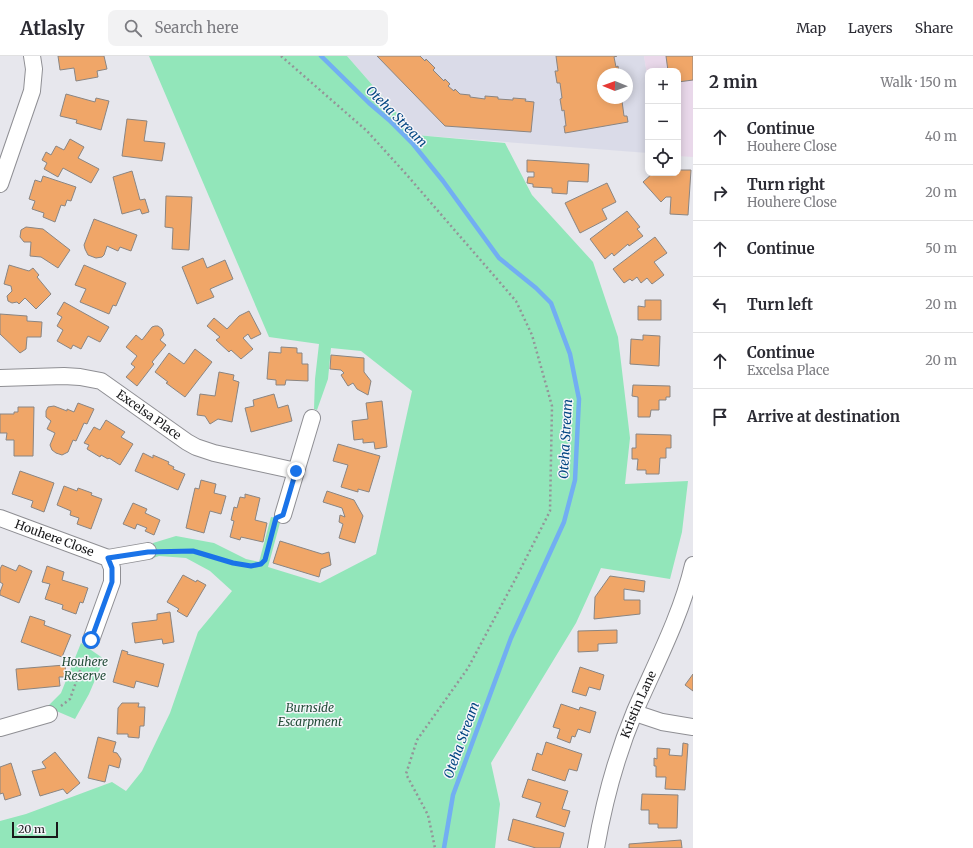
<!DOCTYPE html>
<html lang="en">
<head>
<meta charset="utf-8">
<style>
  :root { --surface:#fff; --page:#f2f2f3; --text:#2b2b33; --muted:#7c7c81; --line:#e1e1e2 }
  body { margin:0; font-family:Merriweather,serif; background:var(--page); color:var(--text) }
  .controls { position:absolute; right:12px; top:12px; display:grid; overflow:hidden; border-radius:8px; box-shadow:0 2px 10px #0003 }
  .controls button { width:36px; height:36px; display:grid; place-items:center; padding:0; border:0; border-bottom:1px solid var(--line); background:var(--surface); color:var(--text); font:20px sans-serif }
  .compass { position:absolute; left:597px; top:12px; width:36px; height:36px; border-radius:50%; background:var(--surface); box-shadow:0 2px 10px #0003; rotate:271deg }
  .scale { position:absolute; left:12px; bottom:10px; width:46px; box-sizing:border-box; padding-left:4px; border:2px solid #19191b; border-top:0; font-size:11px; line-height:14px; white-space:nowrap; color:#19191b; -webkit-text-stroke:3px #f5f5fa; paint-order:stroke }
  .stop { position:absolute; width:12px; height:12px; margin:-9px; border:3px solid #1a73e8; border-radius:50%; background:#fff }
  .stop.end { background:#1a73e8; border-color:#fff; box-shadow:0 1px 4px #0008 }
  .list { margin:0; padding:0; list-style:none }
  h2 { display:flex; justify-content:space-between; align-items:center; height:52px; margin:0; padding:0 16px; font-size:17px }
  h2 small { font-size:13px; font-weight:400; color:var(--muted) }
  .list li { display:grid; grid-template-columns:26px 1fr auto; gap:12px; align-items:center; box-sizing:border-box; height:56px; padding:0 16px; border-top:1px solid var(--line) }
  .list b { display:block; font-size:15px; white-space:nowrap }
  .list p { margin:0; font-size:13px; white-space:nowrap; color:var(--muted) }
  .list em { font-size:13px; font-style:normal; color:var(--muted) }
  .icon { flex:none; width:22px; height:22px; fill:none; stroke:currentColor; stroke-width:2; stroke-linecap:round; stroke-linejoin:round }
  .map { position:relative; flex:none; width:693px; height:792px; overflow:hidden }
  header { display:flex; align-items:center; gap:24px; box-sizing:border-box; height:56px; padding:0 20px; background:var(--surface); border-bottom:1px solid var(--line) }
  header strong { font-size:19px }
  nav { display:flex; gap:22px; margin-inline-start:auto; font-size:14px }
  .search { width:280px; height:36px; background:var(--page); display:flex; align-items:center; gap:10px; box-sizing:border-box; padding:0 14px; border-radius:8px; color:var(--muted); font-size:15px }
  main { display:flex }
  aside { flex:1; background:var(--surface) }
  .map>svg:first-child { display:block }
  .built { fill:#dadbe8; fill-rule:evenodd }
  .industrial { fill:#e9d8ea }
  .green { fill:#92e6ba }
  .lines { fill:none; stroke-linecap:round; stroke-linejoin:round }
  .stream { stroke:#72aef2; stroke-width:4.5 }
  .building { fill:#f0a668; stroke:#8a8582 }
  .street-casing { stroke:#8f8f94; stroke-width:18 }
  .path { stroke:#949498; stroke-width:2.5; stroke-dasharray:2 3; stroke-linecap:butt }
  .street { stroke:#fff; stroke-width:16 }
  .route { stroke:#1a73e8; stroke-width:5 }
  .labels { text-anchor:middle; stroke-width:3; stroke-linejoin:round; paint-order:stroke }
  .street-label { font-size:12px; fill:#19191b; stroke:#f5f5fa }
  .park-label { font-size:12px; font-style:italic; fill:#244d39; stroke:#f5f5fa }
  .water-label { font-size:13px; font-style:italic; fill:#004581; stroke:#f5f5fa }
</style>
</head>
<body>
<header>
<strong>Atlasly</strong>
<div class="search"><svg class="icon" aria-label="search" viewBox="0 0 24 24"><circle cx="10" cy="10" r="6"/><path d="M15 15l6 6"/></svg>Search here</div>
<nav><a>Map</a><a>Layers</a><a>Share</a></nav>
</header>
<main>
<div class="map">
<svg width="693" height="792" viewBox="0 0 693 792">
  <rect width="100%" height="100%" fill="#e7e7ed"/>
  <path class="built" d="M347,0H644L648,24V97L416,79ZM603,18H627V42H603Z"/>
  <path class="industrial" d="M644,0H693V101L678,100V15H648V24Z"/>
  <path class="green" d="M149,0H347L416,79L505,87L532,139L593,206L618,281L630,382L625,428L688,425L682,476L670,523L601,512L576,567L491,707L500,748L495,792H0V765L26,758L112,726L126,735L142,715L170,657L198,576L232,535L210,515L186,502L159,500L153,502V487L176,480L214,487L246,503L259,506L271,461L281,463L268,511L320,527L376,498L412,335L361,295L331,292L328,323L317,354L314,353L315,323L319,288L269,281Z
    M81,587L104,603L89,638L75,663L47,651L61,637Z"/>
  <g class="lines">
    <path class="stream" d="M321,0L369,47L389,64L413,88L443,125L499,202L536,232L551,247L570,298L579,343L575,424L564,466L511,582L453,739L444,792"/>
  </g>
  <path class="building" d="M58,0H104L107,13L97,15L98,21L76,25L74,12L60,14Z
    M377,0H420L425,5L426,3L435,12L433,14L444,25L445,23L450,28L448,30L454,35L455,33L460,38L470,39V41L485,43V40L498,41V43L513,44V42L526,43L525,45L534,46L531,76L445,70Z
    M556,0H617L614,1L616,11L618,10L619,17L603,18V42H623V44L622,45L624,60H627L628,66L565,77L564,70H566L564,54L562,55L560,43L562,42L560,27H557L555,15H558Z
    M666,0H693V24L678,26V15H668Z
    M66,38L95,46L96,42L109,45L101,74L76,67L77,64L60,60Z
    M127,63L147,65L144,85L165,87L162,105L122,100Z
    M70,83L84,91L78,102L99,113L91,127L63,112L58,121L44,113L47,107L42,104L46,96L51,99L56,90L64,94Z
    M527,104L589,108L588,126L568,125L567,138L552,137V132L533,131V128L527,127L528,121H534V116H527Z
    M678,114H691L688,159L670,158L671,141H666L661,146L643,126L653,117H678Z
    M132,115L140,144L145,143L149,156L142,158L140,153L122,158L113,121Z
    M43,120L76,131L71,145L67,144L65,150L61,149L55,166L43,161L44,157L32,153L35,145L29,143L35,124L41,126Z
    M607,127L616,146L602,153L607,163L580,177L565,147Z
    M166,140L192,141L189,194L172,193L173,172L165,171Z
    M627,155L640,171L637,173L643,180L629,190L628,188L614,200L612,197L605,203L590,183Z
    M94,163L137,179L131,195L120,191L118,195L107,190L104,199L102,201L96,202L88,199L85,193L84,189Z
    M26,171L43,173L70,194L58,212L41,201L30,200L31,186H24L20,181L21,174Z
    M655,181L667,197L654,206L664,219L652,228L647,222L641,227L637,221L632,225L630,223L624,227L613,213Z
    M203,202L207,212L225,204L233,223L210,233L214,241L197,248L182,211Z
    M9,209L29,215L33,212L39,219L37,221L51,238L36,253L25,242L19,248L17,246L12,247L8,245L7,240L12,235L11,230L4,228Z
    M84,209L126,227L116,250L113,249L109,258L80,246L86,233L75,229Z
    M645,244H661V264H638V250L645,251Z
    M64,246L109,271L100,286L88,280L81,293L73,289L71,293L57,285L63,274L57,270L62,261L57,258Z
    M249,255L261,278L251,283L248,278L243,282L253,293L241,303L231,294L229,296L216,284L220,281L207,270L214,262L227,273L239,260Z
    M0,258L27,260V265L42,266L41,281H27L26,293L20,297L0,278Z
    M155,270H158L162,273L164,279L160,284L166,289L152,306L154,308L137,330L126,321L135,311L131,308L137,300L126,291L136,279L142,284L152,271Z
    M643,279L660,280L659,310L630,308L631,283L643,284Z
    M281,291L297,292V297H302V308H308V325L286,324L285,329H276V324L267,323L269,296L281,297Z
    M195,293L212,306L185,341L166,327L168,326L155,316L169,297L184,308Z
    M331,299L364,302V316L371,325L368,339L357,333L353,327L348,330L341,319L344,317L341,314L330,313Z
    M219,316L234,319L233,324L239,326L232,366L218,363L210,368L205,360L197,359L200,338L215,340Z
    M633,329L670,330V341H666V344H659V354H651L650,361H638V341L632,340Z
    M274,338L278,352L288,349L292,365L251,376L245,352L254,350L253,344Z
    M382,345L387,391L375,393L374,386L363,387V383L354,384L352,365L368,363L366,347Z
    M78,347L94,353L87,368L84,367L76,385L73,384L68,396L62,399L56,397L52,394L50,389L55,377L47,373L51,365L46,361V355L48,351L54,350L67,355V353L74,356Z
    M18,351H34L33,400H14V384H6L7,377H0V358H14V356H18Z
    M106,364L125,376L121,381L133,388L120,409L109,402L108,403L101,399L100,401L87,393L89,389L84,387L94,371L100,374Z
    M636,378L671,379V392H666V402H660L659,418H646V414H637L638,403H632V392H636Z
    M338,388L380,400L369,436L358,433V436L341,431L348,409L333,405Z
    M143,397L153,402V399L169,406L168,408L174,411L173,413L185,418L178,434L135,415Z
    M20,415L54,427L44,456L31,451L33,445L12,438Z
    M201,424L216,428L214,437L226,440L221,458L210,455L204,477L186,472L195,432L199,433Z
    M64,430L77,435L78,432L92,437L91,439L102,443L91,473L77,468L79,462L70,459L71,455L57,449Z
    M327,435L354,444L363,460L355,487L339,482L343,468L339,466L340,459L345,461L342,452L323,446Z
    M245,438L260,442L255,464L267,467L263,486L241,481L240,484L230,481L234,465L231,464L234,451L237,452L240,441L245,442Z
    M133,447L147,453L145,457L160,464L154,479L145,475L147,472L137,468L135,473L123,468Z
    M280,485L322,498L329,496L331,509L321,513L319,521L273,507Z
    M2,509L16,515L19,509L32,515L19,547L0,539V536L3,528L0,526V513Z
    M47,510L64,516L62,524L88,532L83,547L80,546L76,558L62,553L63,549L45,543L50,528L42,526Z
    M183,519L196,526L197,524L206,529L187,561L177,555L179,553L167,546Z
    M610,520L645,525L644,536L624,533V544H640V558L594,563L595,541Z
    M170,556L174,586L163,588L162,583L135,587L132,567L157,564V558Z
    M30,560L45,565L44,569L71,579L62,601L21,586Z
    M617,574V587L598,588V595L578,596V575Z
    M122,594L128,596L127,598L164,608L158,631L136,625L134,632L113,626Z
    M65,609L66,621H59L60,630L18,634L16,613Z
    M580,611L604,619L600,634L589,631L586,640L572,636Z
    M693,618V635L685,629Z
    M122,647H139L138,651H145L144,670H140L139,682L128,681V678H117L118,652Z
    M561,648L579,654L580,651L596,656L590,677L578,673L575,681L572,680L570,687L557,682L560,673L553,671Z
    M98,681L116,686L113,696L117,697L121,703L119,712L109,709L105,726L88,722Z
    M546,686L582,698L577,715L569,713L565,725L532,714L537,697L542,699Z
    M683,687L688,688L685,734L665,733L666,721H656V710H654V702L657,703V692L670,693L669,699L682,700Z
    M55,696L80,727L67,738L63,733L40,740L32,715L46,712L42,706Z
    M11,707L21,739L5,744L3,737L0,738V711Z
    M528,723L568,735L562,753L570,755L565,771L536,761L541,747L522,741Z
    M642,738L678,739L677,772H658V768H649V754H641Z
    M513,763L564,777L560,792H536L508,784Z
    M681,784L682,792H629V788Z"/>
  <g class="lines">
    <defs>
      <g id="street">
        <path d="M0,128L32,35L34,13L32,0"/>
        <path id="s1" d="M0,322L64,320L80,321L101,325L187,386L196,391L214,397L296,415"/>
        <path d="M283,459L312,362"/>
        <path id="s2" d="M0,462L108,502L112,512V526L91,584"/>
        <path d="M108,502L148,495"/>
        <path d="M635,657L662,666L693,671"/>
        <path d="M0,672L49,658"/>
        <path id="s3" d="M596,792C604,746 617,698 635,655C656,607 681,560 693,509"/>
      </g>
    </defs>
    <use href="#street" class="street-casing"/>
    <path class="path" d="M281,0L367,75L406,118L516,245L532,279L552,350L550,455L516,522L468,612L417,684L406,718L428,759L435,792
      M162,495C172,495 184,494 194,495C211,498 251,519 265,504L274,470
      M61,650L70,643L86,598"/>
    <use href="#street" class="street"/>
  </g>
  <g class="lines">
    <path class="route" d="M91,584L112,526V512L108,502L148,496L193,495L233,507L251,510L261,508L265,504L276,462L283,459L296,415"/>
  </g>
  <g class="labels">
    <g class="street-label">
      <text dy="4" stroke="none"><textPath href="#s1" startOffset="160">Excelsa Place</textPath></text>
      <text dy="4" stroke="none"><textPath href="#s2" startOffset="58">Houhere Close</textPath></text>
      <text dy="4" stroke="none"><textPath href="#s3" startOffset="150">Kristin Lane</textPath></text>
    </g>
    <g class="park-label">
      <text x="85" y="610">Houhere<tspan x="85" dy="14">Reserve</tspan></text>
      <text x="310" y="656">Burnside<tspan x="310" dy="14">Escarpment</tspan></text>
    </g>
    <g class="water-label">
      <text transform="translate(397 60) rotate(45)" y="5">Oteha Stream</text>
      <text transform="translate(565 383) rotate(-87)" y="5">Oteha Stream</text>
      <text transform="translate(461 684) rotate(-70)" y="5">Oteha Stream</text>
    </g>
  </g>
</svg>
<div class="controls">
<button>+</button>
<button>−</button>
<button><svg class="icon" aria-label="locate" viewBox="0 0 24 24"><circle cx="12" cy="12" r="6"/><path d="M12 2v4M12 18v4M2 12h4M18 12h4"/></svg></button>
</div>
<svg class="compass" viewBox="-18 -18 36 36"><path d="M0-13l5 13h-10z" fill="#e53935"/><path d="M0 13l5-13h-10z" fill="#7c7c81"/></svg>
<div class="scale">20 m</div>
<div class="stop" style="left:91px;top:584px"></div>
<div class="stop end" style="left:296px;top:415px"></div>
</div>
<aside>
<h2>2 min<small>Walk · 150 m</small></h2>
<ul class="list">
<li><svg class="icon" aria-label="ahead" viewBox="0 0 24 24"><path d="M12 20V5M6 11l6-6 6 6"/></svg><div><b>Continue</b><p>Houhere Close</p></div><em>40 m</em></li>
<li><svg class="icon" aria-label="right" viewBox="0 0 24 24"><path d="M7 20v-9h11M14 6l5 5-5 5"/></svg><div><b>Turn right</b><p>Houhere Close</p></div><em>20 m</em></li>
<li><svg class="icon" aria-label="ahead" viewBox="0 0 24 24"><path d="M12 20V5M6 11l6-6 6 6"/></svg><div><b>Continue</b></div><em>50 m</em></li>
<li><svg class="icon" aria-label="left" viewBox="0 0 24 24"><path d="M17 20v-9H6M10 6l-5 5 5 5"/></svg><div><b>Turn left</b></div><em>20 m</em></li>
<li><svg class="icon" aria-label="ahead" viewBox="0 0 24 24"><path d="M12 20V5M6 11l6-6 6 6"/></svg><div><b>Continue</b><p>Excelsa Place</p></div><em>20 m</em></li>
<li><svg class="icon" aria-label="arrive" viewBox="0 0 24 24"><path d="M6 21V4h12l-3 4 3 4H6"/></svg><div><b>Arrive at destination</b></div></li>
</ul>
</aside>
</main>
</body>
</html>
